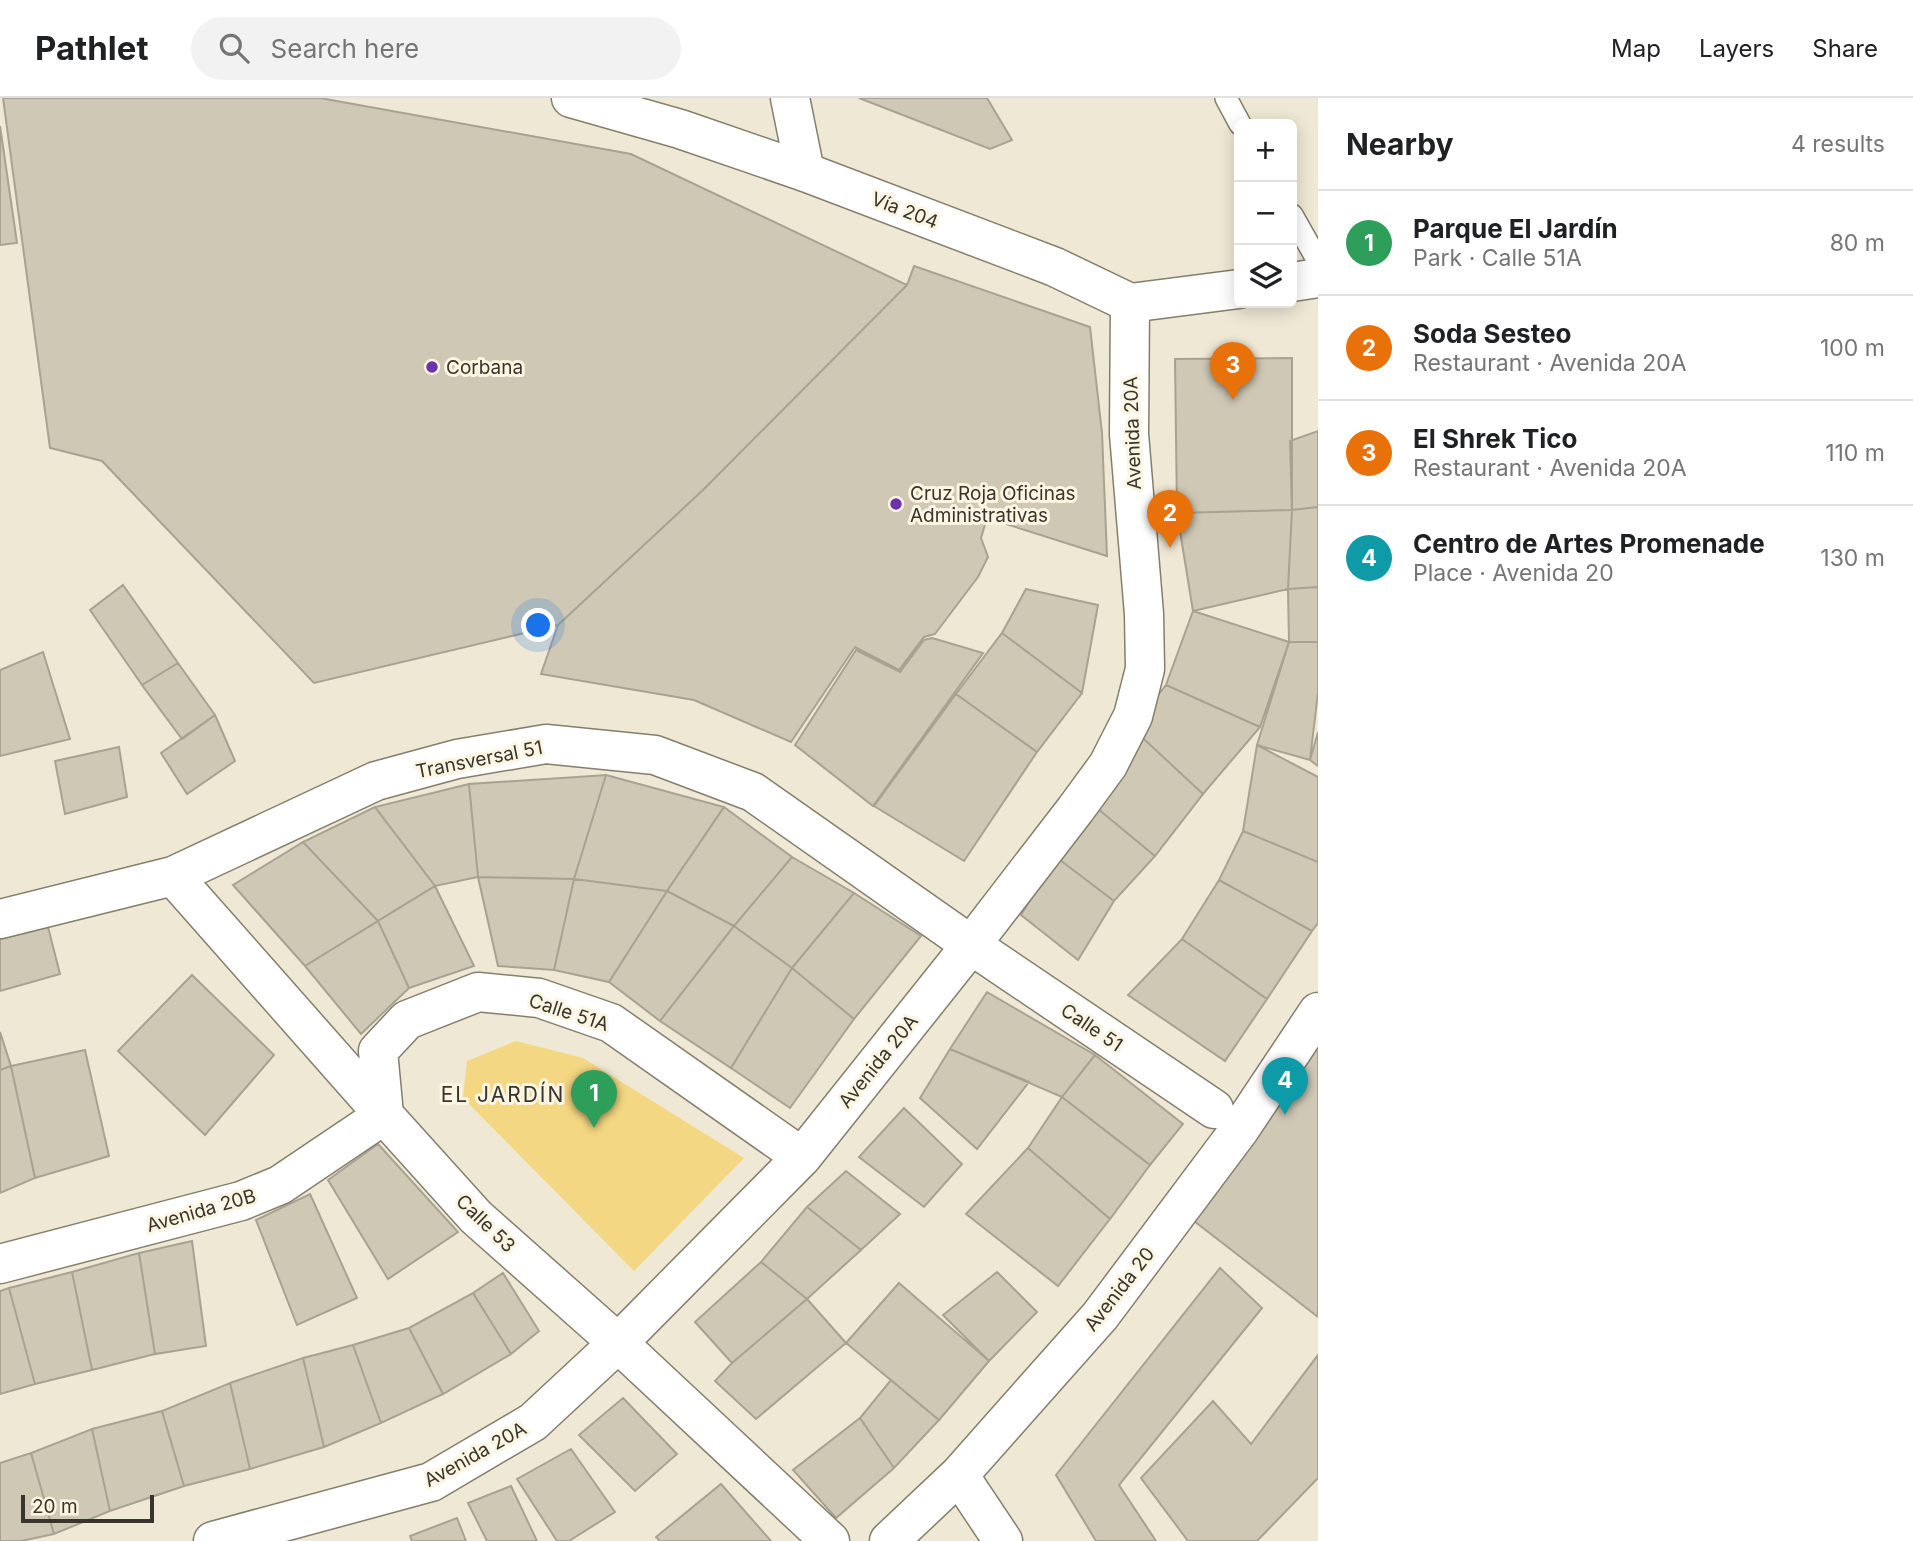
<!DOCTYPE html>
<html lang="en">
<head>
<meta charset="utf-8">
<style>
  :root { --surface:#fff; --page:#f2f2f2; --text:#202124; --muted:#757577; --line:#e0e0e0; --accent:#ea580c }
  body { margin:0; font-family:Inter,sans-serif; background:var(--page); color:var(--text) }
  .controls { position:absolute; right:21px; top:21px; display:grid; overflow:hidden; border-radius:10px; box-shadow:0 4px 18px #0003 }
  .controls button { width:63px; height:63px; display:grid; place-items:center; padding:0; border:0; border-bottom:2px solid var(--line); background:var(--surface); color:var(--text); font:35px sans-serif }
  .scale { position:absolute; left:21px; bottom:18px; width:133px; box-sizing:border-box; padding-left:7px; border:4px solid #38352e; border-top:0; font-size:19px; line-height:24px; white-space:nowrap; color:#38352e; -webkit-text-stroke:5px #fcf5e1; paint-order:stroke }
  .you { position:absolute; left:539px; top:528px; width:24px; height:24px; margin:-18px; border:5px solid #fff; border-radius:50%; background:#1a73e8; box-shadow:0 0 0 10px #1a73e833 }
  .badge { display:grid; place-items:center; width:46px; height:46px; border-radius:50%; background:var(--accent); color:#fff; font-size:23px; font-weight:700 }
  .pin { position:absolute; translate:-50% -58px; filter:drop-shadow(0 2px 4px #0008) }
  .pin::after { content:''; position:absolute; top:37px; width:24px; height:21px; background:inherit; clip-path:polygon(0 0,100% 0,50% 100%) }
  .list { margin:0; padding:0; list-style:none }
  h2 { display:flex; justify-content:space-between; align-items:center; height:91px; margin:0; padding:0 28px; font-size:30px }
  h2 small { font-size:23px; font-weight:400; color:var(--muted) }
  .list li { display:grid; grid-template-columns:46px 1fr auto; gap:21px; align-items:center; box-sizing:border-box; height:105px; padding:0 28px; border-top:2px solid var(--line) }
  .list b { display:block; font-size:26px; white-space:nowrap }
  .list p { margin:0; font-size:23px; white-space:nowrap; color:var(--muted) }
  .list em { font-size:23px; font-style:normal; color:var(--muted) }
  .icon { flex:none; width:38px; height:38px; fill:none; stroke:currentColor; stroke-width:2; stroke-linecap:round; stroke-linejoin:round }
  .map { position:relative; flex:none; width:1318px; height:1443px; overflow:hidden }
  header { display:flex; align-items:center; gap:42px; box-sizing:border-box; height:98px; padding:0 35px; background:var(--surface); border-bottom:2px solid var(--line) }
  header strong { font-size:33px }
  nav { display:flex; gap:38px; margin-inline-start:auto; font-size:24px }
  .search { width:490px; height:63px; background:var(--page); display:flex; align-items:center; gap:18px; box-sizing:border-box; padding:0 24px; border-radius:38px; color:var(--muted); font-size:26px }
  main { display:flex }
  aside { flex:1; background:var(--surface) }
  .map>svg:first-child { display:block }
  .green { fill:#f4d783 }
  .building { fill:#cec8b4; stroke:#a8a290; stroke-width:2 }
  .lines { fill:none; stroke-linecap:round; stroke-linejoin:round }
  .lane-casing { stroke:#847e6c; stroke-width:24 }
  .street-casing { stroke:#847e6c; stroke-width:41 }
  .secondary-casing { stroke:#847e6c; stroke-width:41 }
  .lane { stroke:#fff; stroke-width:21 }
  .street { stroke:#fff; stroke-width:38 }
  .secondary { stroke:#fff; stroke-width:38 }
  .poi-dot { fill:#6c33aa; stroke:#fcf5e1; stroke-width:2.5 }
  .labels { text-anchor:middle; stroke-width:6; stroke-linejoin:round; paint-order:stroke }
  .street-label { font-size:19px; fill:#38352e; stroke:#fcf5e1 }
  .poi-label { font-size:19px; fill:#38352e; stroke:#fcf5e1; text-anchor:start }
  .neighbourhood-label { font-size:21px; letter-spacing:2px; fill:#38352e; stroke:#fcf5e1 }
</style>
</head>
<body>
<header>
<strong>Pathlet</strong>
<div class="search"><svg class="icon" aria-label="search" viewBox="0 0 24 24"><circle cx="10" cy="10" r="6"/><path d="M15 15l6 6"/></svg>Search here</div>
<nav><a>Map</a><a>Layers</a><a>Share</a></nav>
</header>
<main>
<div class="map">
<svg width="1318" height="1443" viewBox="0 0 1318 1443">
  <rect width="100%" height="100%" fill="#efe8d4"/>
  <path class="green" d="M516,943L583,960L744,1060L634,1173L463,1000L467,963Z"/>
  <path class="building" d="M3,0H320L631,56L907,187L703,392L558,527L314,585L102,363L50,350Z
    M859,0H987L1012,42L990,51Z
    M0,28L17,145L0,147Z
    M914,168L1090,229L1102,335L1107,458L987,420L981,440L988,459L978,479L935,536L924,539L899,572L855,549L791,644L694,602L541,576L558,527L703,392L907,187Z
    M1292,260V412L1177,415L1175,261Z
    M1318,333V409L1292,412L1290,343Z
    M1318,409V489L1288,491L1292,412Z
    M1292,412L1288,491L1193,513L1177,415Z
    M123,487L178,565L142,587L90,512Z
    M1318,489V544H1289L1288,491Z
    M1026,491L1098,507L1082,595L1002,535Z
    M1193,513L1289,544L1260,629L1166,587Z
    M1002,535L1082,595L1037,654L956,596Z
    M932,540L983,555L873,708L795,647L856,552L900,574L924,542Z
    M1289,544H1318V594L1310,662L1257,647Z
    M43,554L70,641L0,658V572Z
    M178,565L215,617L182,641L142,587Z
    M1166,587L1260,629L1203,696L1132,630Z
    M956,596L1037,654L964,763L874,708Z
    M215,617L235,663L187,696L161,655Z
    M1132,630L1203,696L1155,758L1092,706Z
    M1318,634V668L1310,662Z
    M1257,647L1318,679V764L1243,733Z
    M119,649L127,699L65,716L55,663Z
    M606,677L724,709L667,793L574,781Z
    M606,677L574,781L478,779L469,686Z
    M469,686L478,779L435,788L375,709Z
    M1092,706L1155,758L1114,803L1056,759Z
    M375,709L435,788L378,823L303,744Z
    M724,709L792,759L734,828L667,793Z
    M1243,733L1318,764V825L1312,833L1219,782Z
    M303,744L378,823L305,868L233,787Z
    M792,759L854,795L792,870L734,828Z
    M1056,759L1114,803L1078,862L1021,817Z
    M478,779L574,781L554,872L498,868Z
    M574,781L667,793L609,884L554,872Z
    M1219,782L1312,833L1267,901L1182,841Z
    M435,788L474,868L409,890L378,823Z
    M667,793L734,828L660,923L609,884Z
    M854,795L921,838L854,921L792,870Z
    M378,823L409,890L361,936L305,868Z
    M734,828L792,870L731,970L660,923Z
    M48,829L60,876L0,893V841Z
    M1182,841L1267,901L1225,963L1128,897Z
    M792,870L854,921L790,1010L731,970Z
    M192,877L274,957L205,1037L118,953Z
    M987,894L1095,957L1062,999L950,951Z
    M1318,918V1219L1185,1116Z
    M0,934L11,968L0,972Z
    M950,951L1029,984L977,1051L920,1000Z
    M85,952L109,1058L35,1080L11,968Z
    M1095,957L1183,1026L1150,1067L1062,999Z
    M11,968L35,1080L0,1095V972Z
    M1062,999L1150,1067L1110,1121L1028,1050Z
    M904,1010L962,1066L924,1109L859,1059Z
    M378,1046L458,1134L388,1181L328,1082Z
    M1028,1050L1110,1121L1058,1188L966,1116Z
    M846,1073L900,1116L861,1152L807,1109Z
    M310,1096L357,1200L297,1227L256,1122Z
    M807,1109L861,1152L807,1201L761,1164Z
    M192,1143L206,1248L155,1256L139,1155Z
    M139,1155L155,1256L92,1272L72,1174Z
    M761,1164L807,1201L732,1265L695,1224Z
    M1220,1170L1262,1210L1119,1387L1156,1443H1096L1056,1377Z
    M72,1174L92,1272L35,1286L9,1190Z
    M997,1174L1037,1214L989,1263L943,1217Z
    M503,1175L539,1233L511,1256L473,1195Z
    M899,1185L989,1263L939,1322L846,1245Z
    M9,1190L35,1286L0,1296V1193Z
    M473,1195L511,1256L443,1296L409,1230Z
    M807,1201L846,1245L756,1321L715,1283L732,1265Z
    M409,1230L443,1296L381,1325L353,1247Z
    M353,1247L381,1325L324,1349L303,1260Z
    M1318,1257V1380L1257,1443H1188L1141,1380L1213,1303L1251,1346Z
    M303,1260L324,1349L250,1371L230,1285Z
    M891,1282L939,1322L894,1370L860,1320Z
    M230,1285L250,1371L184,1388L162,1313Z
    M623,1300L677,1356L635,1393L579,1337Z
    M162,1313L184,1388L110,1413L92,1331Z
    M860,1320L894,1370L836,1420L793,1372Z
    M92,1331L110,1413L54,1436L31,1355Z
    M571,1351L615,1414L569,1443H557L517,1381Z
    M31,1355L54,1436L21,1443H0V1365Z
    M721,1386L771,1443H660L656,1439Z
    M511,1388L537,1443H487L468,1405Z
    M457,1420L466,1443H412L410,1438Z"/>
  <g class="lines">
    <defs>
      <path id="lane" d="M1226,0L1240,26
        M1292,117L1318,163"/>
      <path id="street" d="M790,0L805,74
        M173,778L384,1017L476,1119L618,1245L830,1443
        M0,821L173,778L376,683L457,661L546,646L655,657L753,694L971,847L1214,1011
        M0,1166L241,1103L280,1087L384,1017L378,953L407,922L478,894L539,900L611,925L802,1059
        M959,1377L1003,1443
        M213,1443L431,1384L533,1324L618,1245L802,1059L971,847L1075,712L1108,667L1133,618L1145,571L1144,516L1129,336L1130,205
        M889,1443L959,1377L1100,1218L1240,1031L1318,914"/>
      <path id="secondary" d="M571,0L680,31L805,74L1055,169L1130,205L1239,191
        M1292,184L1318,180"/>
    </defs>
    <use href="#lane" class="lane-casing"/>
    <use href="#street" class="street-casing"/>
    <use href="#secondary" class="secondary-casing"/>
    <use href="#lane" class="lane"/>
    <use href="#street" class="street"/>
    <use href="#secondary" class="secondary"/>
  </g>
  <g class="poi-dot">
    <circle cx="432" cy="269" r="7"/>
    <circle cx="896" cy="406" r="7"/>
  </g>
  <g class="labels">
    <g class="street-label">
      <text transform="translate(905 112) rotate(21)" y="7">Vía 204</text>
      <text transform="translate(1132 335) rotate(-92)" y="7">Avenida 20A</text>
      <text transform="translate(479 661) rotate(-11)" y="7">Transversal 51</text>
      <text transform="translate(569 914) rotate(18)" y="7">Calle 51A</text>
      <text transform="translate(1092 929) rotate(34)" y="7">Calle 51</text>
      <text transform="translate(878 963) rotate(-51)" y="7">Avenida 20A</text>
      <text transform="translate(201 1112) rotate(-16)" y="7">Avenida 20B</text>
      <text transform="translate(486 1125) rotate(44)" y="7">Calle 53</text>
      <text transform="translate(1119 1191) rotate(-52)" y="7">Avenida 20</text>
      <text transform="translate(475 1356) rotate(-29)" y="7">Avenida 20A</text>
    </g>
    <g class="poi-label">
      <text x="446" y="276">Corbana</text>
      <text x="910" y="402">Cruz Roja Oficinas<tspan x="910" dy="22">Administrativas</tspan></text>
    </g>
    <g class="neighbourhood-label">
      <text x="503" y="1004">EL JARDÍN</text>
    </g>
  </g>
</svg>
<div class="controls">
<button>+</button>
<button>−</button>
<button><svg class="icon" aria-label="layers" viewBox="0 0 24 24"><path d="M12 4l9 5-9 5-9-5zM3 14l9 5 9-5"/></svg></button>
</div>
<div class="scale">20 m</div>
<div class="you"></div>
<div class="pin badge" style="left:594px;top:1030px;background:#2e9e5b">1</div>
<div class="pin badge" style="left:1170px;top:450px;background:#e8710a">2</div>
<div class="pin badge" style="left:1233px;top:302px;background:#e8710a">3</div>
<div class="pin badge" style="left:1285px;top:1017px;background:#0f9aa8">4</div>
</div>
<aside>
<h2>Nearby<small>4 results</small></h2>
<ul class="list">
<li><span class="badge" style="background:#2e9e5b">1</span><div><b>Parque El Jardín</b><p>Park · Calle 51A</p></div><em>80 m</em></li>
<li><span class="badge" style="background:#e8710a">2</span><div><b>Soda Sesteo</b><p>Restaurant · Avenida 20A</p></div><em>100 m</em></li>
<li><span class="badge" style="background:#e8710a">3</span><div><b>El Shrek Tico</b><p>Restaurant · Avenida 20A</p></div><em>110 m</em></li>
<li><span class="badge" style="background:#0f9aa8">4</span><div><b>Centro de Artes Promenade</b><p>Place · Avenida 20</p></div><em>130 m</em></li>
</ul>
</aside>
</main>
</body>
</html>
